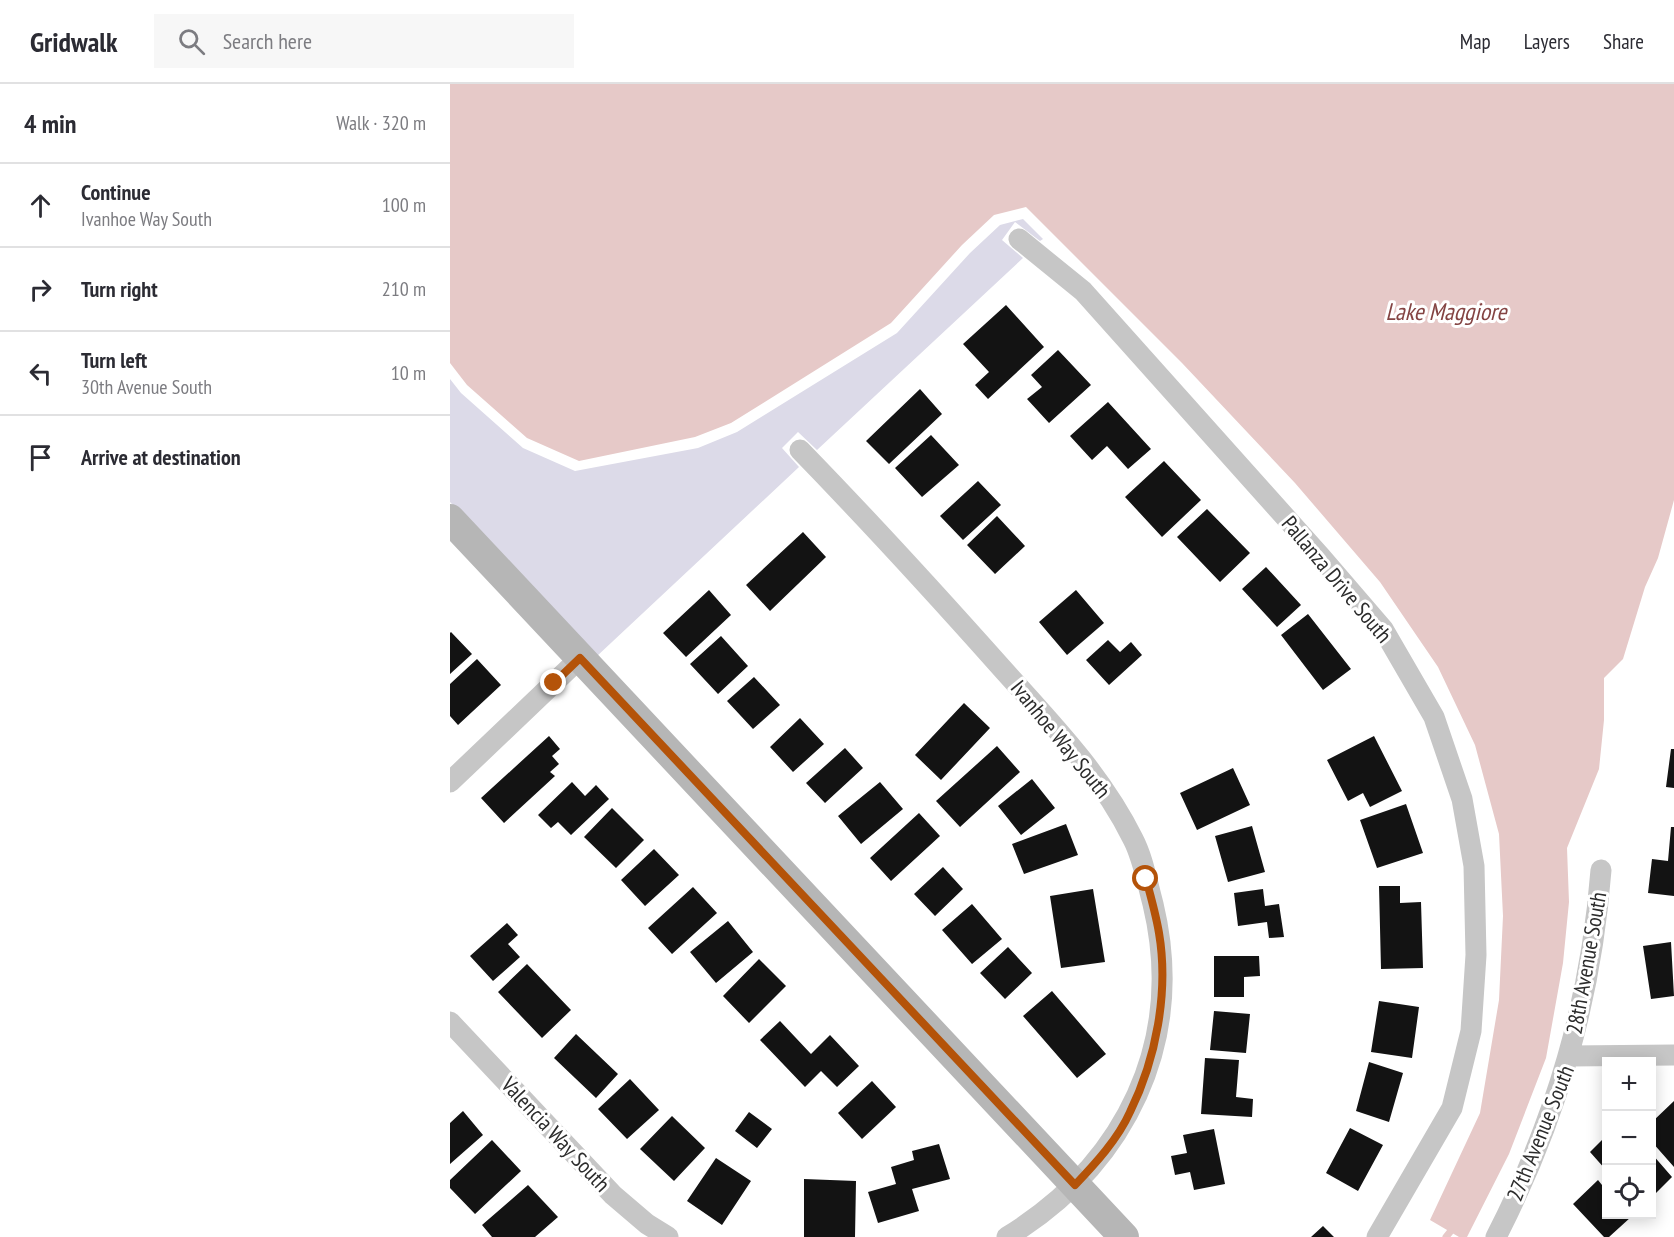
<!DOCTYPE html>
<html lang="en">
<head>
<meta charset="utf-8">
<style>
  :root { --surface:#fff; --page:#f7f7f7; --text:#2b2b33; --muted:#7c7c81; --line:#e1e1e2 }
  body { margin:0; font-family:"PT Sans Narrow",sans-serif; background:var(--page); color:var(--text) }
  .controls { position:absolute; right:18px; bottom:18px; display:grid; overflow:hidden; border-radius:0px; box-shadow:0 3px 15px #0003 }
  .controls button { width:54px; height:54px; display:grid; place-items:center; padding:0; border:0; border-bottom:2px solid var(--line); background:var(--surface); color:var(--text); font:30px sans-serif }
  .stop { position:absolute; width:18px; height:18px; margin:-14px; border:4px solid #b45309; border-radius:50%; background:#fff }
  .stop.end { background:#b45309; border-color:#fff; box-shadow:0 2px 6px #0008 }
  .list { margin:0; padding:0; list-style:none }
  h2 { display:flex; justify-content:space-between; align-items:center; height:78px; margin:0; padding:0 24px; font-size:26px }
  h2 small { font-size:20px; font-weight:400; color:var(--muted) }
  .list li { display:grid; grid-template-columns:39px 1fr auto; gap:18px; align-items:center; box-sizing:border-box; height:84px; padding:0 24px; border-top:2px solid var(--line) }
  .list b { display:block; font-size:22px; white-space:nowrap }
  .list p { margin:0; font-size:20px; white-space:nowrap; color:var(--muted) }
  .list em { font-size:20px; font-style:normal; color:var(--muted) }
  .icon { flex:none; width:33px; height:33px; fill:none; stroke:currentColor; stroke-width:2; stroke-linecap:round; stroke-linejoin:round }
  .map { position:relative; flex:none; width:1224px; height:1153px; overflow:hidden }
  header { display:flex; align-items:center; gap:36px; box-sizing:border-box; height:84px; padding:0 30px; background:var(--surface); border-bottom:2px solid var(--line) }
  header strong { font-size:28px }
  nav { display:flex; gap:33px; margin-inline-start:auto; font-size:21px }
  .search { width:420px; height:54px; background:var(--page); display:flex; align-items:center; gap:15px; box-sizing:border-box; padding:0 21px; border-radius:0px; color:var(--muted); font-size:22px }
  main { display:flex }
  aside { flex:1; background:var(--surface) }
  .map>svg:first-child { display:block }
  .green { fill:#dcdae8 }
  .water { fill:#e6c9c8 }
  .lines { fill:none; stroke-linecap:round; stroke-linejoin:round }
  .stream { stroke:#e6c9c8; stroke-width:7 }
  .building { fill:#131313 }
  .minor { stroke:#c6c6c6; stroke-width:21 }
  .secondary { stroke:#b6b6b6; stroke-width:30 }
  .route { stroke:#b45309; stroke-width:8 }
  .labels { text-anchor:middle; stroke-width:6; stroke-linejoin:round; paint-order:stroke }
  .street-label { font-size:22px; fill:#2c2c2c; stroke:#fff }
  .water-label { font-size:24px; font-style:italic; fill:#844443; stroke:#fff }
</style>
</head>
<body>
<header>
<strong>Gridwalk</strong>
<div class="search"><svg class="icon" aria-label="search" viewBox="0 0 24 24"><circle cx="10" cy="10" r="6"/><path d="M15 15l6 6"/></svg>Search here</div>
<nav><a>Map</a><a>Layers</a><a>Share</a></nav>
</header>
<main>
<aside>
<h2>4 min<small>Walk · 320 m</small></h2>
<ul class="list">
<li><svg class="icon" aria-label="ahead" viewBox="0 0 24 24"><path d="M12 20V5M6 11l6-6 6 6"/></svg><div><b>Continue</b><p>Ivanhoe Way South</p></div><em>100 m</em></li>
<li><svg class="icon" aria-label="right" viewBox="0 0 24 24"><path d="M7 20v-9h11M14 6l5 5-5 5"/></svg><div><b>Turn right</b></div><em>210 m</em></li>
<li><svg class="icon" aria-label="left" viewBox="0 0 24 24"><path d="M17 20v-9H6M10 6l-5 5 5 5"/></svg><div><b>Turn left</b><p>30th Avenue South</p></div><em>10 m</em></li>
<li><svg class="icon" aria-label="arrive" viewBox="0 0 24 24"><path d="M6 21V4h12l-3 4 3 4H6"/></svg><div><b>Arrive at destination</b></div></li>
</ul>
</aside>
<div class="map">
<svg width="1224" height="1153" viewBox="0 0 1224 1153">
  <rect width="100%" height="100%" fill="#fff"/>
  <path class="green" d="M573,135L593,155L590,157L565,138L552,156L573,174L367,366L348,348L332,364L349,383L146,573L0,418V295L11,309L73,364L125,387L248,364L287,348L447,249L520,169L550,141Z"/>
  <path class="water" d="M0,0H1224V416L1208,474L1195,503L1173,575L1154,594V636L1149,685L1117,764L1119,818L1113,879L1096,974L1059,1070L1017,1153H1009L980,1136L1030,1029L1049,916L1053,832L1049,750L1025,661L988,583L930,498L845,399L732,279L576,123L544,131L512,161L441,239L281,339L245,353L129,377L77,354L17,301L0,279Z"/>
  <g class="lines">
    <path class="stream" d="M996,1153L1000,1148"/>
  </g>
  <path class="building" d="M556,221L594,263L538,315L525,301L539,288L513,260Z
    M608,266L641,301L599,339L577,315L592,303L581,291Z
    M470,305L492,330L439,380L416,357Z
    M658,318L701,365L678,385L657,362L642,376L620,352Z
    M481,351L509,381L472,413L445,384Z
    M714,377L751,416L712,453L675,413Z
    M528,397L551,421L513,456L490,432Z
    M757,425L800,469L770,498L727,453Z
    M547,432L575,462L545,490L517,461Z
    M353,448L376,473L320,527L296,501Z
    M816,483L851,521L827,543L792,505Z
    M259,506L281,531L236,573L213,549Z
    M626,506L654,539L617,571L589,538Z
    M858,530L901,585L873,606L831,551Z
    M1,548L22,570L0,590V549Z
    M271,552L298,582L268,610L240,580Z
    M658,556L670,568L681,558L692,571L659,601L636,576Z
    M27,575L51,601L8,641L0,632V600Z
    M304,593L330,621L303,645L277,617Z
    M514,619L540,644L491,696L465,671Z
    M350,634L374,660L343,688L320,663Z
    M99,652L110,665L102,672L109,680L100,688L105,692L54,739L31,714Z
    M924,652L952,707L920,723L913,709L898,717L877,676Z
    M547,662L570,688L510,743L486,717Z
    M395,664L413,684L375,719L356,699Z
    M1221,665H1224V704L1216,703Z
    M783,684L800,721L747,746L730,709Z
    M582,695L605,724L571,751L548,722Z
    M122,698L135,712L146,701L159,715L121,751L108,738L101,744L88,731Z
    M430,698L453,725L411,760L388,732Z
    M956,720L973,769L927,784L910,736Z
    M162,724L194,756L166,784L134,753Z
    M469,729L490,752L441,797L420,774Z
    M616,740L628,771L574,790L562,760Z
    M802,742L815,788L778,798L765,752Z
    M1221,743H1224V812L1198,809L1202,775L1218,777Z
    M204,765L229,791L195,822L171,796Z
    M493,783L513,805L485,832L464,810Z
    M929,802H950V819L971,818L973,884L931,885Z
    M243,803L267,829L222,870L198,844Z
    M643,805L655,878L611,884L600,812Z
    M813,805L815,822L829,820L834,853L819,854L817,838L788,842L784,809Z
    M522,820L552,855L522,880L492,846Z
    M278,837L303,868L266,899L240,868Z
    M57,839L68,851L58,860L70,873L43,897L20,872Z
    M1221,858L1224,912L1201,915L1193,862Z
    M558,863L582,889L555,915L530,889Z
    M764,872H809L810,892L794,893V913H764Z
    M309,875L336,902L299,939L273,912Z
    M77,880L121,926L92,954L48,908Z
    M602,907L656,970L627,994L573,932Z
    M929,917L969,923L962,974L921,968Z
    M764,927L800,930L796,969L760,966Z
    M330,937L361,970L380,951L409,982L387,1003L371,987L355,1003L310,956Z
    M126,950L168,990L146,1014L104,974Z
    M755,974L789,976L786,1013L803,1015L802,1033L751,1030Z
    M919,978L953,989L939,1038L906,1027Z
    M180,995L209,1026L177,1055L148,1025Z
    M422,997L446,1023L412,1055L388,1029Z
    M1224,1017V1083L1202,1058V1038Z
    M13,1027L33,1051L0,1080V1039Z
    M299,1028L322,1045L307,1064L285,1047Z
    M222,1032L255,1064L224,1097L190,1065Z
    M900,1044L933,1061L908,1107L876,1089Z
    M764,1045L775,1100L744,1106L740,1088L725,1091L721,1072L737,1069L733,1051Z
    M1156,1052V1086L1140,1068Z
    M42,1056L71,1087L25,1130L0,1104V1096Z
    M489,1060L500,1095L462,1105L469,1127L428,1139L418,1108L446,1100L441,1083L464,1076L462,1067Z
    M1202,1070L1222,1093L1202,1113Z
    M266,1074L301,1097L272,1141L237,1117Z
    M354,1095L406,1097L405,1153H354Z
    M1148,1096L1156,1106V1130H1179L1181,1133L1159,1153H1154L1123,1120Z
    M78,1101L108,1133L85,1153H42L32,1141Z
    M873,1142L884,1153H861Z"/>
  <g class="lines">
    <path class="minor" d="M569,155L633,207L871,473L933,545L984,633L1012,715L1024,782L1026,871L1021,947L1002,1024L927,1153
      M350,366C418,436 484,508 549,581C598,636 650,688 683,755C693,774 697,798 703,820C736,958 676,1080 557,1153
      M0,698L130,574
      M0,938L163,1111L197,1140L218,1153
      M1120,972L1224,971
      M1046,1153C1106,1036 1141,917 1151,786"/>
    <path class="secondary" d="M0,435L674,1153"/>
  </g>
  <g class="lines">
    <path class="route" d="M104,599L130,574L625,1101C645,1080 668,1055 680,1028C706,975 719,908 709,849C706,831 701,813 696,795"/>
  </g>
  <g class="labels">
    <g class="street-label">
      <text transform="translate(887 495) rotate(50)" y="8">Pallanza Drive South</text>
      <text transform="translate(611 655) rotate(51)" y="8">Ivanhoe Way South</text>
      <text transform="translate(1136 879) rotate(-80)" y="8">28th Avenue South</text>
      <text transform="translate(1090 1049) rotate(-68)" y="8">27th Avenue South</text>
      <text transform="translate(106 1050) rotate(47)" y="8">Valencia Way South</text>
    </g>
    <g class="water-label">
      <text x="996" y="236">Lake Maggiore</text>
    </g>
  </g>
</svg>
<div class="controls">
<button>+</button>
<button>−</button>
<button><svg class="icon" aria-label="locate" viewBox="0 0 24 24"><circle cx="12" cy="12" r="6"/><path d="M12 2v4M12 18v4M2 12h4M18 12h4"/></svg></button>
</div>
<div class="stop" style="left:696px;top:795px"></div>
<div class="stop end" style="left:104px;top:599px"></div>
</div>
</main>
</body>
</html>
